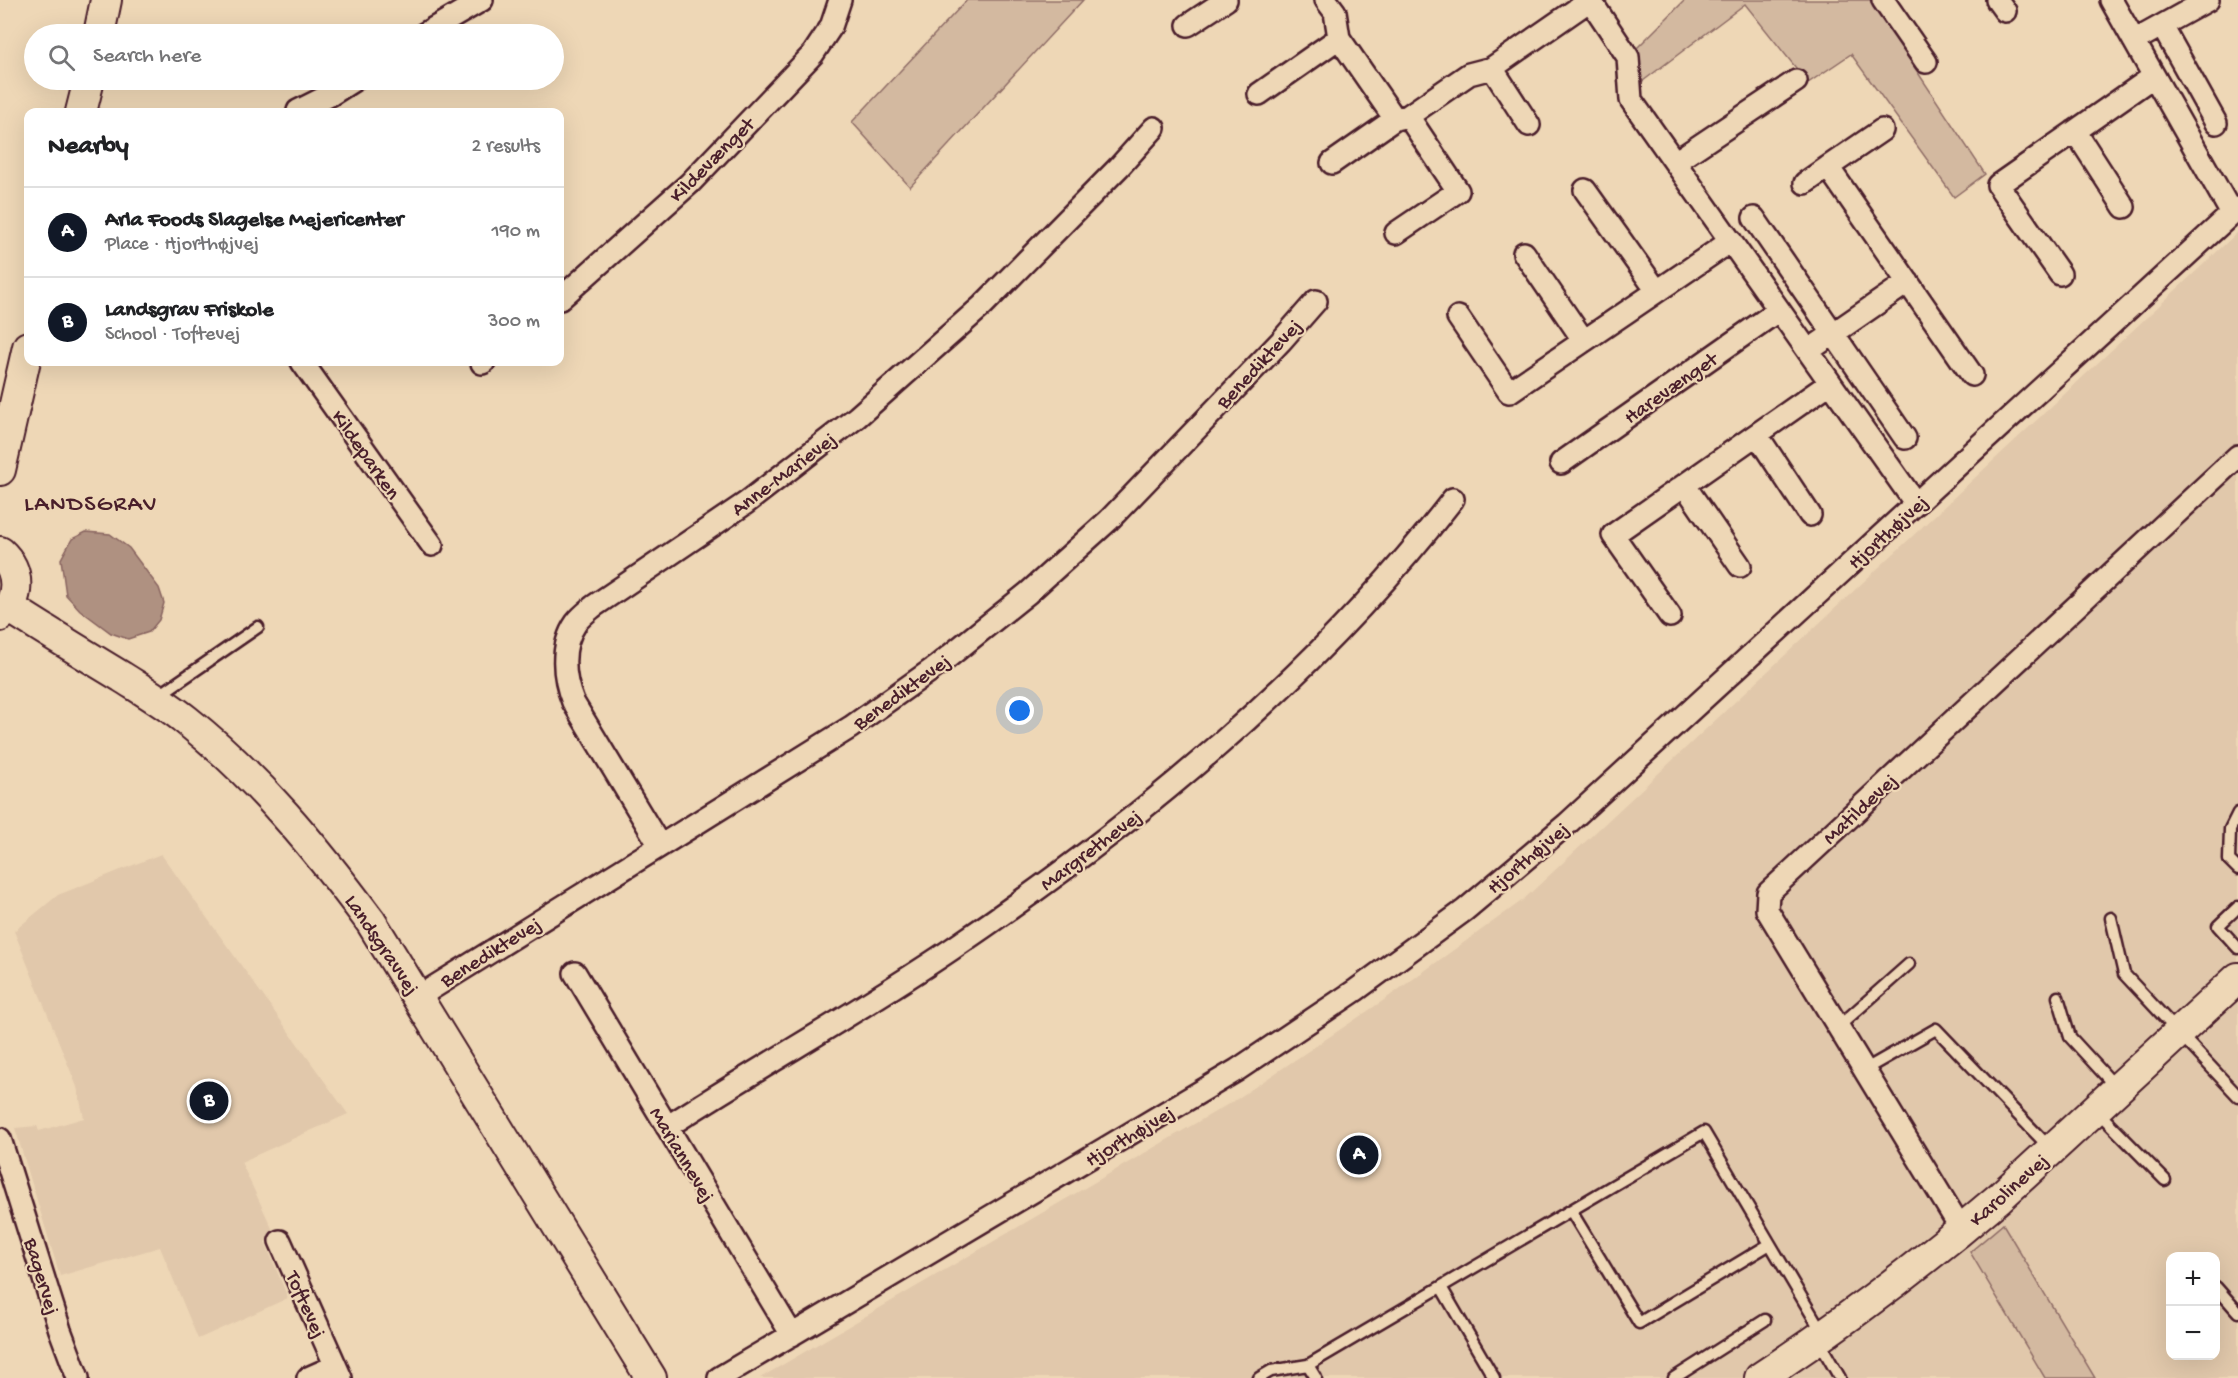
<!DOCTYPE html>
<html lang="en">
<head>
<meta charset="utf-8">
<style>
  :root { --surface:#fff; --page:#f6f6f6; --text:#202124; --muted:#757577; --line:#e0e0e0; --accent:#111827 }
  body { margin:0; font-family:"Gochi Hand",sans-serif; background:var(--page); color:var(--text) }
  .controls { position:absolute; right:18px; bottom:18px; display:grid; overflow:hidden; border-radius:12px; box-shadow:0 6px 24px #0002 }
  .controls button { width:54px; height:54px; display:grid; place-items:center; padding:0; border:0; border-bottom:2px solid var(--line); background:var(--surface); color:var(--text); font:30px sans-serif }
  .you { position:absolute; left:1020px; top:711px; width:21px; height:21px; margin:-15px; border:4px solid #fff; border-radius:50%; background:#1a73e8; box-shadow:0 0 0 9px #1a73e833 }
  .badge { display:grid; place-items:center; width:39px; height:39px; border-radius:50%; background:var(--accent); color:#fff; font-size:20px; font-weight:700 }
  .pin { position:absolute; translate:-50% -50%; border:3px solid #fff; box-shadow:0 2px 6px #0006 }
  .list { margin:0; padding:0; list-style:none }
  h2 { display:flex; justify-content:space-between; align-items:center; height:78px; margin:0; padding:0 24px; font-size:26px }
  h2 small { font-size:20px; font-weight:400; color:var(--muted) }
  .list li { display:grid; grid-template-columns:39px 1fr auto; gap:18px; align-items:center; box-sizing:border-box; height:90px; padding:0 24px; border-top:2px solid var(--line) }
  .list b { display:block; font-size:22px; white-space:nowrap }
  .list p { margin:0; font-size:20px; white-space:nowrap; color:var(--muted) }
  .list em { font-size:20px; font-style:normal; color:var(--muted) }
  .icon { flex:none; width:33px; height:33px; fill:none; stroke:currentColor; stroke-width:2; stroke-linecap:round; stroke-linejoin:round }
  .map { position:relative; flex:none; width:2238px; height:1378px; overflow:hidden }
  .search { position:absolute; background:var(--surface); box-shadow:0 6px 24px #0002; left:24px; top:24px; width:540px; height:66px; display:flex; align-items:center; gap:15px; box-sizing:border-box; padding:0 21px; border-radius:33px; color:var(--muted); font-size:22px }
  .panel { position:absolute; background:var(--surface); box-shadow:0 6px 24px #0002; left:24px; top:108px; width:540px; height:258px; border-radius:12px }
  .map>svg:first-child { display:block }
  .built { fill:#e1c8ab; fill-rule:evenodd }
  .green { fill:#d3b9a0; stroke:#8e6c66; stroke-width:1.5 }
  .water { fill:#af9181; stroke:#87635f; stroke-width:1.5 }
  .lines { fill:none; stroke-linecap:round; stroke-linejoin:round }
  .lane-casing { stroke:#4a1f2b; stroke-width:15 }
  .street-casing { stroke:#4a1f2b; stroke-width:26 }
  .secondary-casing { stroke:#4a1f2b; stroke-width:34 }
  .lane { stroke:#eed7b6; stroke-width:10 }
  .street { stroke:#eed7b6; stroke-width:21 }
  .secondary { stroke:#eed7b6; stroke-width:30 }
  .labels { text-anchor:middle; stroke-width:4.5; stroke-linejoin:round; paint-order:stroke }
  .street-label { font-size:21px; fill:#4a1f2b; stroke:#eed7b6 }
  .quarter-label { font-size:24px; letter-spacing:1.5px; fill:#4a1f2b; stroke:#eed7b6 }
</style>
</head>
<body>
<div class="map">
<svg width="2238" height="1378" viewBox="0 0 2238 1378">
  <rect width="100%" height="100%" fill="#eed7b6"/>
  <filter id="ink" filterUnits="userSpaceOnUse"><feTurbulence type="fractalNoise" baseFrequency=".0167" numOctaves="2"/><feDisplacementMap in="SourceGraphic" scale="12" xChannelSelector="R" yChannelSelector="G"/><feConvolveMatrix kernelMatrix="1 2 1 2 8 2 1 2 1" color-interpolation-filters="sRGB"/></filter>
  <g filter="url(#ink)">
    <path class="built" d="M2238,232V1378H760L1237,1099L1384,1000L1523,900ZM2170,1256H2216V1356H2170Z
      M161,854L348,1114L241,1162L276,1237L265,1242L288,1298L198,1339L160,1247L60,1276L15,1128L37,1126L39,1131L84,1118L77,1087L14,931L58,895Z"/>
    <path class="green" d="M967,0H1083L910,187L852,122Z
      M1685,0H1870L1985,174L1954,197L1851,54L1808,83L1745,4L1639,84L1634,51Z
      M2003,1224L2095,1378H2045L1970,1252Z"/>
    <path class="water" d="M86,532L110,534L129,548L159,588L164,603L159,620L149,632L128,639L111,633L80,610L66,595L61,559L72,539Z"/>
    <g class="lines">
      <defs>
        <path id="lane" d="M158,696L258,627
          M2238,813L2230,829L2229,860L2238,869
          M2238,907L2218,926L2238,948
          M2111,918L2124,974L2238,1096
          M2058,997L2070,1037L2115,1086
          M1838,1027L1909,964
          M1864,1070L1936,1029L2049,1147
          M2096,1110L2165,1180
          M1571,1211L1639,1323L1770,1244
          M1441,1287L1494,1378
          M2216,1287L2238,1312
          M1818,1340L1840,1378
          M1308,1365L1316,1378
          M1259,1378L1271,1371L1308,1365L1704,1132L1822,1332
          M1674,1378L1765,1320"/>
        <path id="street" d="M1326,0L1335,12L1339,38L1395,119
          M1883,0L1926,62
          M1997,0L2005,11
          M2111,0L2232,214
          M1188,25L1226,0
          M2162,26L2216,123
          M424,34L482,0
          M2134,41L2208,0
          M1492,68L1529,125
          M1259,94L1339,38
          M298,111L332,94L354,80
          M1882,130L1828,167L1972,375
          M2075,131L2124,207
          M1675,162L1796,81
          M1332,163L1395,119L1408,116L1469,74L1492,68L1590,0L1628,57L1631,100L1916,504
          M1805,183L1828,167
          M1585,190L1657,291
          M1754,218L1905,438
          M1396,233L1458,191L1408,116
          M1524,253L1584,341
          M2060,274L1998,185L2154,76
          M560,299L690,183L813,54L831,27L840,0
          M1458,317L1509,392L1731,241
          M1808,351L1908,282
          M302,362L432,545
          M482,363L484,362
          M1757,435L1810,515
          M1561,463L1779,310
          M1685,486L1740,566
          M1670,616L1613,535L1830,383
          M660,846L573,702C563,677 560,646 576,623C581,616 588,611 594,606L746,503L857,417L982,306L1119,167L1154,128
          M575,973L792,1335
          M418,997L851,727L937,666L1028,593L1109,520L1281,341L1316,301
          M667,1127C761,1066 859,1012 952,949C1138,823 1315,677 1453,499
          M0,1139L60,1330L78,1378
          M1962,1230L1767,910L1768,893L2238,456
          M280,1241L341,1378
          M308,1378L335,1366
          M719,1378L1237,1070L1356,990L1465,910L1567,824L2238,208"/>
        <path id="secondary" d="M99,34L106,0
          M81,112L89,80
          M0,470L28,347
          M0,552C20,570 21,599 0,616
          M9,607C46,631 84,654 122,677C144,691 166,704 186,720C258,777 316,848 371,922L651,1378
          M1760,1378C1843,1323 1923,1263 1999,1198L2238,978"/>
      </defs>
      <use href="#lane" class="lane-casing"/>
      <use href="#street" class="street-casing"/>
      <use href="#secondary" class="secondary-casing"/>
      <use href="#lane" class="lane"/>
      <use href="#street" class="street"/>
      <use href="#secondary" class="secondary"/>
    </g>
  </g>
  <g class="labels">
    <g class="street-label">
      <text transform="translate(711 159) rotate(-45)" y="7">Kildevænget</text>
      <text transform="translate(1258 363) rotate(-47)" y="7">Benediktevej</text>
      <text transform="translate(1670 387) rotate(-35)" y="7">Harevænget</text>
      <text transform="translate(367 454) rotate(55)" y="7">Kildeparken</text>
      <text transform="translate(783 473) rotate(-37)" y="7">Anne-Marievej</text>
      <text transform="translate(1887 531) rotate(-42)" y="7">Hjorthøjvej</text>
      <text transform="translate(901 691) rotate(-36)" y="7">Benediktevej</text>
      <text transform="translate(1859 808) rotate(-43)" y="7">Matildevej</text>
      <text transform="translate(1090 849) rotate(-37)" y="7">Margrethevej</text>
      <text transform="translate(1527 857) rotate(-40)" y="7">Hjorthøjvej</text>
      <text transform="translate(383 944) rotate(56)" y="7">Landsgravvej</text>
      <text transform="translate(490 951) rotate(-32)" y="7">Benediktevej</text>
      <text transform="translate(1129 1135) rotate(-31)" y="7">Hjorthøjvej</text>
      <text transform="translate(683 1154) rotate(59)" y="7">Mariannevej</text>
      <text transform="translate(2008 1189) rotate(-42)" y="7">Karolinevej</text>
      <text transform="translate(43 1276) rotate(73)" y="7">Bagervej</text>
      <text transform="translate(307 1304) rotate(66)" y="7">Toftevej</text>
    </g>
    <g class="quarter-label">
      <text x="91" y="510">LANDSGRAV</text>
    </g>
  </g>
</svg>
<div class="controls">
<button>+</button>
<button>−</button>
</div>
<div class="you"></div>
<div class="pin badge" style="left:1359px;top:1155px">A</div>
<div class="pin badge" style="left:209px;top:1101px">B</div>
<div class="search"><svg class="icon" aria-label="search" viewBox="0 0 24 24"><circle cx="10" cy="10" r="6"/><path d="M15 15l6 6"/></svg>Search here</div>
<section class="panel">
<h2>Nearby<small>2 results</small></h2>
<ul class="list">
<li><span class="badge">A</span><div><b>Arla Foods Slagelse Mejericenter</b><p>Place · Hjorthøjvej</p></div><em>190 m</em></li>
<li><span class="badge">B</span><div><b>Landsgrav Friskole</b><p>School · Toftevej</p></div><em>300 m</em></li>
</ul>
</section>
</div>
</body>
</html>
